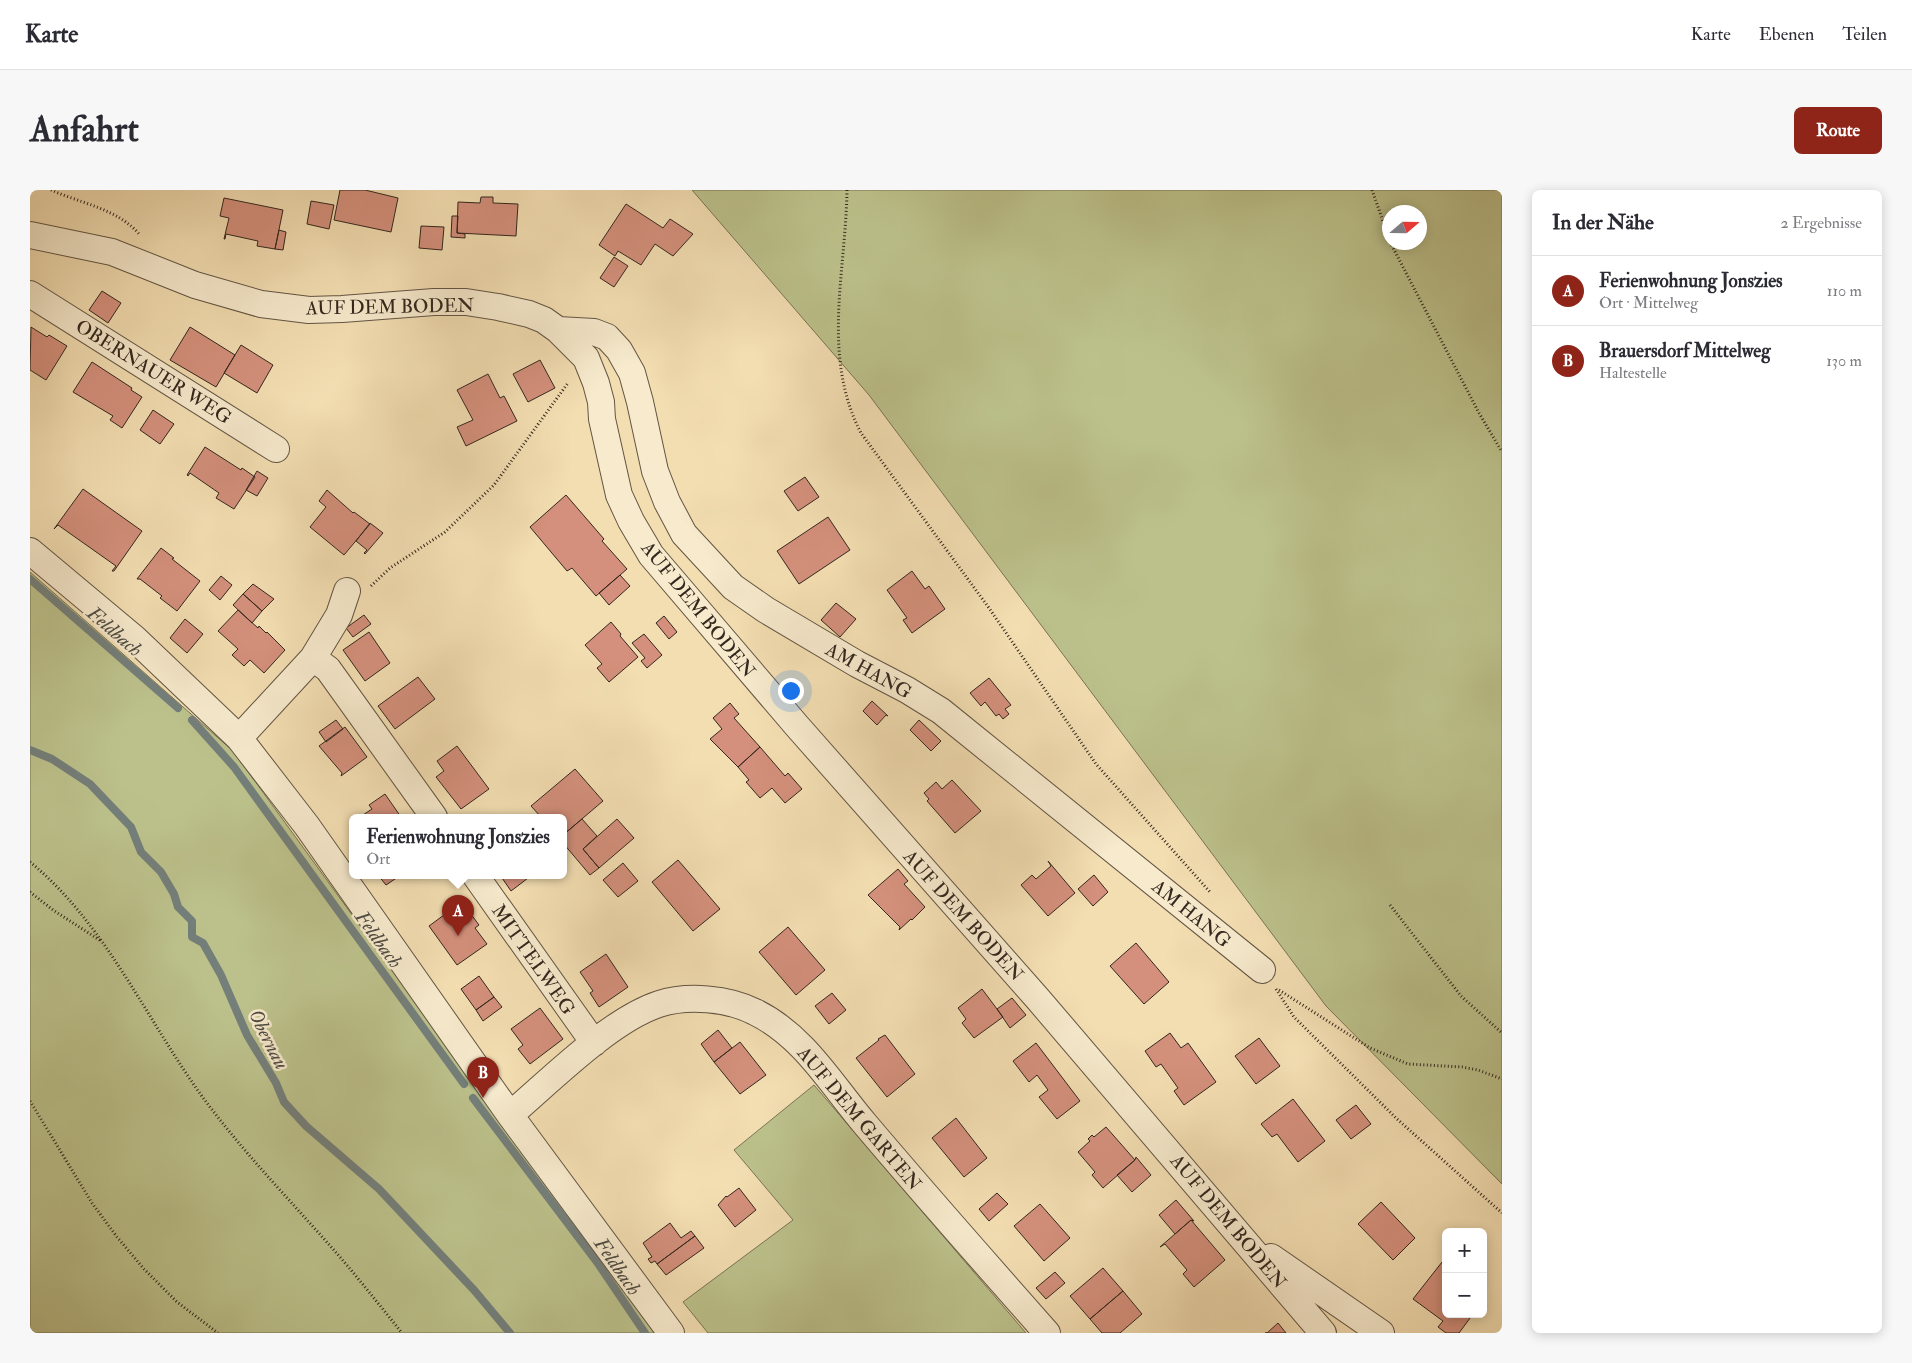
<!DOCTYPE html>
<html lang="de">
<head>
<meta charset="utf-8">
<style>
  :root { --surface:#fff; --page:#f7f7f7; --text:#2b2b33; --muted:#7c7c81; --line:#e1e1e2; --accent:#8f2418 }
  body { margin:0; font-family:"IM FELL Double Pica",serif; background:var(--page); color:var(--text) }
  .controls { position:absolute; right:15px; bottom:15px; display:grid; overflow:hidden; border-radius:8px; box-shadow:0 2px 12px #0003 }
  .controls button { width:45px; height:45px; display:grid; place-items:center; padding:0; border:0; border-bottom:1px solid var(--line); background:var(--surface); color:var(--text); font:25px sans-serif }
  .compass { position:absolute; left:1352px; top:15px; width:45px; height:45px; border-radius:50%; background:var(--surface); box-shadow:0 2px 12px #0003; rotate:70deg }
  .you { position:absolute; left:760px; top:500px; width:18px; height:18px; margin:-12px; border:4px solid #fff; border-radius:50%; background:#1a73e8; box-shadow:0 0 0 8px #1a73e833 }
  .badge { display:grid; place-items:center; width:32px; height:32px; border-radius:50%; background:var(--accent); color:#fff; font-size:16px; font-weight:700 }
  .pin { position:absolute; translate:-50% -41px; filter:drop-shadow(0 1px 2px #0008) }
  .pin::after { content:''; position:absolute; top:26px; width:18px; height:15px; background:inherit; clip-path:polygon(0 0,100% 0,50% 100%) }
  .popup { position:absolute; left:319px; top:624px; width:218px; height:65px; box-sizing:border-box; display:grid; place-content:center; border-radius:8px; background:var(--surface); filter:drop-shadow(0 1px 4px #0005); font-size:16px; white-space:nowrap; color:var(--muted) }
  .popup b { font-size:19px; color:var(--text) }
  .popup::after { content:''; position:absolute; left:50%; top:100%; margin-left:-10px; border:10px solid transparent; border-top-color:var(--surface) }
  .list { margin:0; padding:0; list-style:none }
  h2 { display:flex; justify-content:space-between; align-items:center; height:65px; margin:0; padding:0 20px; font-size:21px }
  h2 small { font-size:16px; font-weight:400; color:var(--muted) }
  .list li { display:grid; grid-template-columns:32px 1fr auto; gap:15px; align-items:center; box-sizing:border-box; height:70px; padding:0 20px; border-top:1px solid var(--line) }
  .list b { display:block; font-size:19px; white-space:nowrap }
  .list p { margin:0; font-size:16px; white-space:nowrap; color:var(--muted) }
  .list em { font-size:16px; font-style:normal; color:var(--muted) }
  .map { position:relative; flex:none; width:1472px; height:1143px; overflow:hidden; border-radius:8px }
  header { display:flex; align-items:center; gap:30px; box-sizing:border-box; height:70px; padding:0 25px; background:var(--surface); border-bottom:1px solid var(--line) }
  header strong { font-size:24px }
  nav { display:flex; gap:28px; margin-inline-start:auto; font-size:18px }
  .intro { display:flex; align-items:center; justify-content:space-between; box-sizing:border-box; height:120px; padding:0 30px }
  h1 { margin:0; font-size:35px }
  .button { padding:12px 22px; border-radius:8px; background:var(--accent); color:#fff; font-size:18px; font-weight:700 }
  main { display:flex; gap:30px; padding:0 30px }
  aside { flex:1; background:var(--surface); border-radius:8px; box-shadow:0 2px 12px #0003 }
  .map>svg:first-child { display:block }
  .green { fill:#bcc18b; stroke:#787454; fill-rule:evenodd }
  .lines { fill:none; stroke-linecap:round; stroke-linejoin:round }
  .stream { stroke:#747f7a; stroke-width:8 }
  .building { fill:#d4907c; stroke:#33271e }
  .minor-casing { stroke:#635543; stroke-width:28 }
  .path { stroke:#33271e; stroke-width:3; stroke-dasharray:1 2.5; stroke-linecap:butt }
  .minor { stroke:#f7eacd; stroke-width:26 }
  .labels { text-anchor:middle; stroke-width:5; stroke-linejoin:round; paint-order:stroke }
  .street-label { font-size:19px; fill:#33271e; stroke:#f7eacd }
  .water-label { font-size:20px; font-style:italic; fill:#4e4c44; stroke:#f7eacd }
</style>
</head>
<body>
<header>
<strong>Karte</strong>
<nav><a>Karte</a><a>Ebenen</a><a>Teilen</a></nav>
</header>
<div class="intro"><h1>Anfahrt</h1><a class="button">Route</a></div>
<main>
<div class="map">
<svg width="1472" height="1143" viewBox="0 0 1472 1143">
  <rect width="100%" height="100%" fill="#f3deb2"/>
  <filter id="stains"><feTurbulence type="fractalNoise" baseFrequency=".004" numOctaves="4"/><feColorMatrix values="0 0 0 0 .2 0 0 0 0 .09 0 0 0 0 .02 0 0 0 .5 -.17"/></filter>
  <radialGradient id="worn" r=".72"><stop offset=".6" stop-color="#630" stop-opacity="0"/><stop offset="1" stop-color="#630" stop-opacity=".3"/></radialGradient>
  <path class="green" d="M662,0H1472V994L1296,816L839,205ZM1390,22V52H1360V22Z
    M0,382L203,561L626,1143H0Z
    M784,895L996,1143H678L653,1112L763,1030L704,960Z"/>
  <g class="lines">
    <path class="stream" d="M0,389L148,518
      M162,530L204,577L434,894
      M0,560L22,569L60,594L101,637L111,662L131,682L144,704L148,717L162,731V747L173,753L191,785L217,845L246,893L254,912L276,936L349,999L444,1100L480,1143
      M443,908L567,1072L615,1143"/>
  </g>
  <path class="building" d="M310,0H335L368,8L361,42L304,30Z
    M451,7H463V13L488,14L486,46L427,43L428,12L450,13Z
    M194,8L253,20L245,59L227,56L228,51L196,44L195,49H194L199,28L190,26Z
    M281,11L304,15L299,39L277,34Z
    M596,14L633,38L640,29L663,44L643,66L625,54L611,75L588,61L585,66L569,55Z
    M422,26H428L427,43L435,44V48L421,47Z
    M391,36L414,37L412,60L389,58Z
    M249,40L256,42L253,60L245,59Z
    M584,67L598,76L584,97L570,88Z
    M72,101L91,113L78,133L59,120Z
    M1,137L17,147L19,145L37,156L16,190L0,180Z
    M160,137L205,165L186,197L140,170Z
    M211,155L243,175L227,203L194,183Z
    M510,170L525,198L498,212L483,184Z
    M62,172L102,198L101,200L112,207L92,238L80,230L83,226L43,202Z
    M458,184L470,208L474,206L487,231L436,256L427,237L443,230L427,200Z
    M123,220L144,234L130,254L110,240Z
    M175,257L211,280L212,278L225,287L204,319L186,308L189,303L160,283L158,286L157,285Z
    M227,281L238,288L227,306L216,300Z
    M775,287L789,307L768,321L754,301Z
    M53,299L112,341L84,381H82L86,376L28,335L24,339Z
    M297,300L323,323L324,322L340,334L314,365L280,337L296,317L289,311Z
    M536,305L574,349L572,351L597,379L566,406L542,378L537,381L500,337Z
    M798,327L820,360L769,394L747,361Z
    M340,333L353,343L335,364L334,363L337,360L326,351Z
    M131,358L144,368L142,369L170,391L147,421L130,408L132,406L110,389H107Z
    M882,381L895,399L899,396L915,419L882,443L873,430L877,428L857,400Z
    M590,385L600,396L579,415L569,403Z
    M191,386L202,395L190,410L179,400Z
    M223,394L244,409L232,421L213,404Z
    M213,404L232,421L222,433L203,415Z
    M806,413L826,429L810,447L791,430Z
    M208,420L228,438L229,436L236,443L237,442L255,460L234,483L220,470L214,476L202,465L208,459L188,441Z
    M334,425L341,434L323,447L316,438Z
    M634,426L647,442L639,449L626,433Z
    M155,429L173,444L157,463L140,448Z
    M581,432L591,444L590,446L608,467L579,492L567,478L572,474L555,455Z
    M339,442L360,473L335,491L313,460Z
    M614,444L632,465L617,478L611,471L615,468L602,453Z
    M388,487L405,509L365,539L348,516Z
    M959,488L981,515L975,519L979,524L973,529L969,524L966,526L955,512L951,516L940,503Z
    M842,511L858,526L856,525L847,535L833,521Z
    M700,513L709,524L704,528L730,557L708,577L680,549L692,539L683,528Z
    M306,530L313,539L296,552L289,542Z
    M889,530L911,551L901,561L880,540Z
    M315,537L337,567L311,586L312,583L289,556Z
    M427,556L459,599L431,619L406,587L414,581L407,571Z
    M730,557L755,586L758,583L772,599L755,613L742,598L730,608L716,592L719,590L708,577Z
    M545,579L573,611L533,645V627H511L501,616Z
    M922,590L951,621L925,643L897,611L899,609L894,603L906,592L912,599Z
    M355,604L371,627H330L342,619L339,615Z
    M552,629L567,646L553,659L569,678L560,685L533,653V645Z
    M587,629L604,648L569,678L553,659Z
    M648,670L690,719L663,741L622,692Z
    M1018,671L1045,703L1018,726L991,695L1002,685L1006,689L1021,676Z
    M593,673L608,691L588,707L573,690Z
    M868,679L878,691L874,694L895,717L882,730L881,729L869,740L870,737L838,705Z
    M348,685H371L356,695Z
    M470,685H502L481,701Z
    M1064,685L1078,702L1063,716L1048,699Z
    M429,708L449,735L445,738L457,754L427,775L399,736L418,722L415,718Z
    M758,737L795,780L766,805L729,762Z
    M1106,753L1139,792L1114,814L1080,776Z
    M576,764L598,797L569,817L560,803L563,801L550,782Z
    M449,786L464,807L446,820L431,799Z
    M952,799L973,827L944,848L932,833L936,829L928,818Z
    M802,803L816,820L799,834L785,816Z
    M464,807L472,817L453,831L446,820Z
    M982,808L996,825L980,838L967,819Z
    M510,818L533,849L500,874L488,859L493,855L481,839Z
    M688,840L702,858L684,872L671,854Z
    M1140,843L1151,858L1158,853L1186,892L1154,915L1144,901L1148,898L1131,874L1126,877L1115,861Z
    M855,845L885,884L857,907L826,868L849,850L848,849Z
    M1229,848L1250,876L1226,894L1205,866Z
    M710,852L736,885L710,904L684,872Z
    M1006,853L1050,911L1027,929L1009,907L1018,900L1007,885L999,892L983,871Z
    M1263,909L1295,951L1268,972L1247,944L1242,947L1231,934Z
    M1326,915L1341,934L1321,949L1306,930Z
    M926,928L957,968L934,987L902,948Z
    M1076,937L1105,970L1073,998L1062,985L1065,982L1048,962L1060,951L1058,949L1062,945L1064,947Z
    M1106,967L1121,985L1102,1002L1087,985L1105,970Z
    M709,998L726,1020L705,1037L688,1015L696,1006L697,1007Z
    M967,1003L978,1014L959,1031L949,1019Z
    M1146,1010L1164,1031L1161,1030L1145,1044L1129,1025Z
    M1351,1012L1385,1048L1363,1070L1328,1034Z
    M1010,1014L1040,1048L1014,1071L984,1036Z
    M1161,1030L1195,1070L1164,1097L1153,1084L1157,1080L1135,1054L1130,1057Z
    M640,1033L651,1048L661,1041L665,1046L627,1074L625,1071L621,1073L618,1069L622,1067L613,1053Z
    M665,1046L674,1058L636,1085L627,1074Z
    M1416,1067V1124H1443L1429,1143H1416L1408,1137L1413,1131L1383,1109Z
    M1073,1078L1093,1101L1060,1129L1040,1106Z
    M1025,1082L1035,1093L1016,1109L1006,1098Z
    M1093,1101L1112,1124L1090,1143H1072L1060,1129Z
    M1248,1133L1256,1143H1235H1237Z"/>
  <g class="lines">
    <defs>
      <path id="minor" d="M0,45L82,62L165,95L231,114L279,120L312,119L404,112H436L468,117L499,124L514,130L528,140L556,168L566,193L571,212L572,229L589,305L601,331L621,365L767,536L1008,809L1293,1143
        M0,104L246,259
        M528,140L564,142L577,147L589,160L602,183L610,212L625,281L637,312L654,344L703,397L736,420L827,474L877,500L911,521L1232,780
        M0,361L104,448L209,548L277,636L480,925L641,1143
        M283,468L309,425L317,401
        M209,548L283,468L298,479L404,627
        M445,685L564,853
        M480,925C520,891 580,830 629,814C657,805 698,808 725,822C774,846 801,894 835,934C895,1005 956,1074 1017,1143
        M1241,1067L1351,1143"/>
    </defs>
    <use href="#minor" class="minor-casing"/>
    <path class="path" d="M21,0C50,13 88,19 109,44
      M817,0C816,81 791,166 831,243L959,418L1066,574L1180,702
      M1342,0L1360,51
      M1360,52L1449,223L1472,262
      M341,396L360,378L415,342L464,295L538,193
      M0,672C76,734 117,831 174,909C211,959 254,1004 295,1050C322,1080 347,1112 372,1143
      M0,702L23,720L71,751
      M1360,715L1431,806L1472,843
      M1246,799L1264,827L1366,928L1472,1023
      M1249,800L1340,858L1378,874L1432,877L1448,880L1472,889
      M0,911L62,1013L87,1047L114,1079L147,1112L188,1143"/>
    <use href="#minor" class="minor"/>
  </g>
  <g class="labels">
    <g class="street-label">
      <text transform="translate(360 116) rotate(-1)" y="7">AUF DEM BODEN</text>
      <text transform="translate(124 181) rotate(32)" y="7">OBERNAUER WEG</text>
      <text transform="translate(669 419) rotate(51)" y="7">AUF DEM BODEN</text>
      <text transform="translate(839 480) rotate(29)" y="7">AM HANG</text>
      <text transform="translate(1162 723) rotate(39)" y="7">AM HANG</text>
      <text transform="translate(934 725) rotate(48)" y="7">AUF DEM BODEN</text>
      <text transform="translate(504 769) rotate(55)" y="7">MITTELWEG</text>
      <text transform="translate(830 928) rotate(50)" y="7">AUF DEM GARTEN</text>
      <text transform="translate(1199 1031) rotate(50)" y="7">AUF DEM BODEN</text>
    </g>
    <g class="water-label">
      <text transform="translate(85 441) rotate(41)" y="7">Feldbach</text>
      <text transform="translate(349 749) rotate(54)" y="7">Feldbach</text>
      <text transform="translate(239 849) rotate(63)" y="7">Obernau</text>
      <text transform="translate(588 1076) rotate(55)" y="7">Feldbach</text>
    </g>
  </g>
  <rect width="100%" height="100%" filter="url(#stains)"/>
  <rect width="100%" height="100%" fill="url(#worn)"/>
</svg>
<div class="controls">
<button>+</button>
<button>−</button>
</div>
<svg class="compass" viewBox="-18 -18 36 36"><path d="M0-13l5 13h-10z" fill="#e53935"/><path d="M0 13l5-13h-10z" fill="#7c7c81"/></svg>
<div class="you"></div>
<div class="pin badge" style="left:428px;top:746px">A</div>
<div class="popup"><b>Ferienwohnung Jonszies</b>Ort</div>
<div class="pin badge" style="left:453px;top:908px">B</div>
</div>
<aside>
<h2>In der Nähe<small>2 Ergebnisse</small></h2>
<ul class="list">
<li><span class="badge">A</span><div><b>Ferienwohnung Jonszies</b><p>Ort · Mittelweg</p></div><em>110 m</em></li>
<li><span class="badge">B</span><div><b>Brauersdorf Mittelweg</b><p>Haltestelle</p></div><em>130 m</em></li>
</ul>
</aside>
</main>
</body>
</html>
